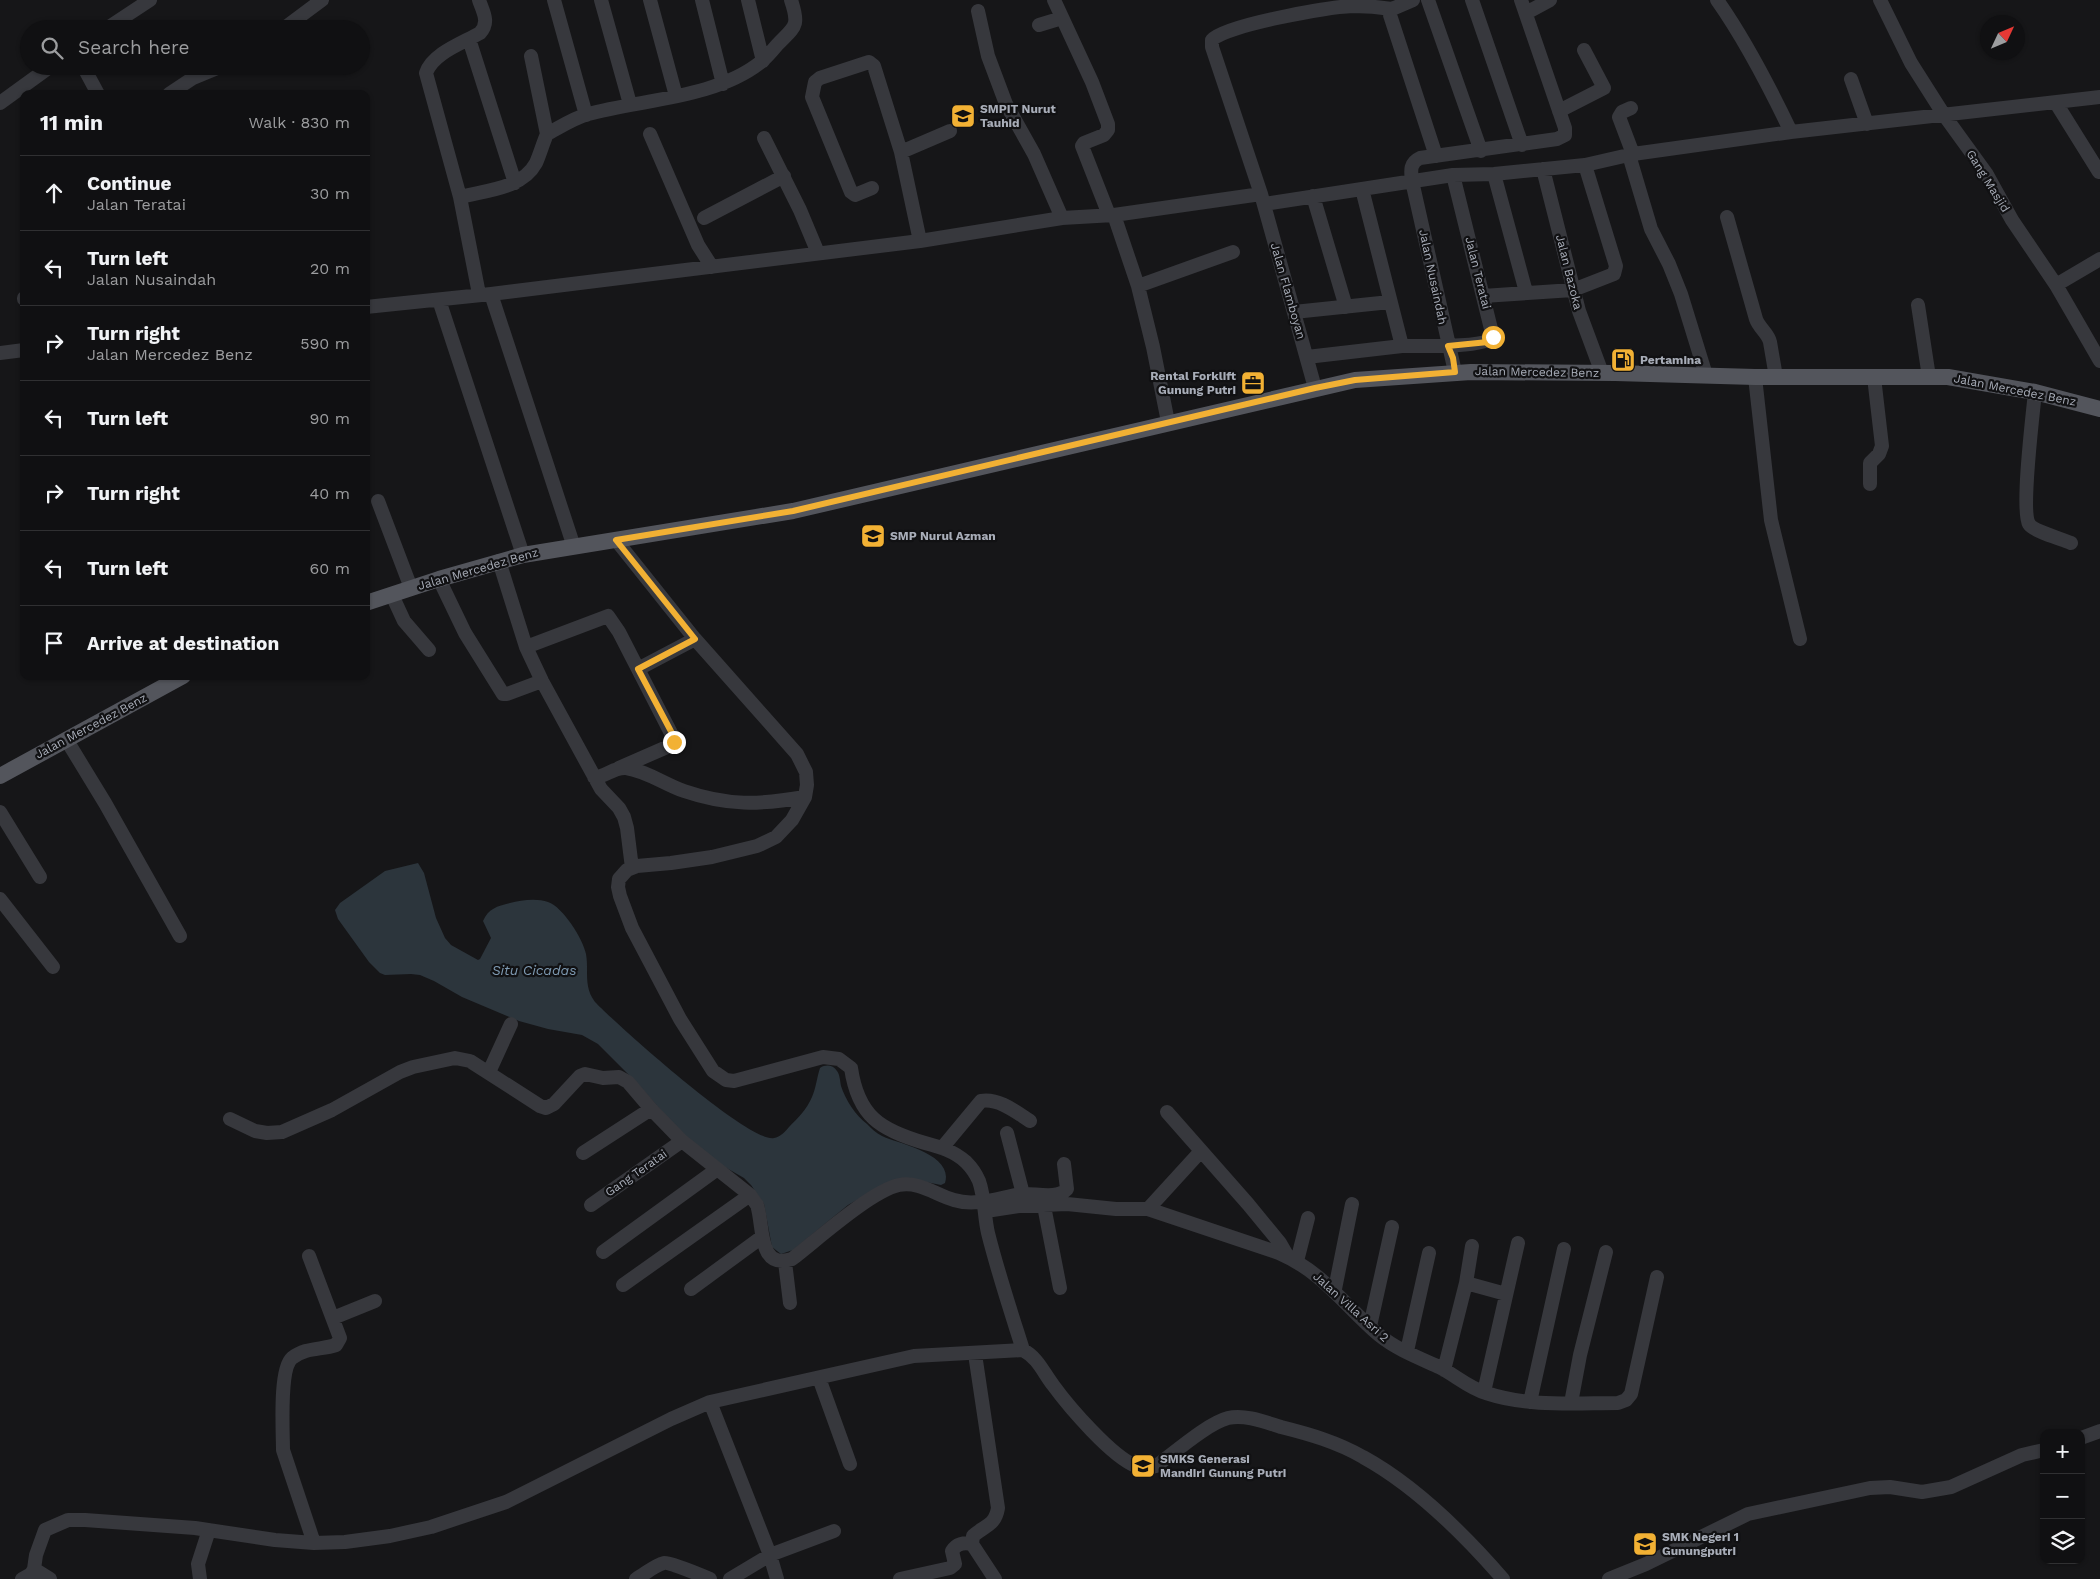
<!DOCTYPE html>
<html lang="en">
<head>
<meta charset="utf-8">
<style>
  :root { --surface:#101012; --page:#1e1e20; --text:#f1f3f6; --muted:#9c9d9f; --line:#303032 }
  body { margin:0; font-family:"Work Sans",sans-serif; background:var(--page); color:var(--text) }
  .controls { position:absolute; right:15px; bottom:15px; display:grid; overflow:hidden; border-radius:10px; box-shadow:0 1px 4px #0004 }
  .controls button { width:45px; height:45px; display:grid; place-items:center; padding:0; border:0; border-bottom:1px solid var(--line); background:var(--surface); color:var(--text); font:25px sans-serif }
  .compass { position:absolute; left:1980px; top:15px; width:45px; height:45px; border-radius:50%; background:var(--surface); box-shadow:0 1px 4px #0004; rotate:46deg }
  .stop { position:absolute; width:15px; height:15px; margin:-11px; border:4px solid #f2b134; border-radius:50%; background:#fff }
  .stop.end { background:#f2b134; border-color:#fff; box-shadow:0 1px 5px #0008 }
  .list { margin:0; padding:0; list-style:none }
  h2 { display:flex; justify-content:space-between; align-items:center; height:65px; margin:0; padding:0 20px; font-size:21px }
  h2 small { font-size:16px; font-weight:400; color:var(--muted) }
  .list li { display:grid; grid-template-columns:32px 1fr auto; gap:15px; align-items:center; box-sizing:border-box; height:75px; padding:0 20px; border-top:1px solid var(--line) }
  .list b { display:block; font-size:19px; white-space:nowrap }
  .list p { margin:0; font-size:16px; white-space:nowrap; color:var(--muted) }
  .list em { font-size:16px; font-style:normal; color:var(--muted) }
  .icon { flex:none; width:28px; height:28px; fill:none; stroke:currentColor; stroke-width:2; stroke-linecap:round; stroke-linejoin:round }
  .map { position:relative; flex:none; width:2100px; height:1579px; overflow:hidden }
  .search { position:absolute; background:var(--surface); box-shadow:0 1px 4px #0004; left:20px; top:20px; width:350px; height:55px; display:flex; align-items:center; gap:12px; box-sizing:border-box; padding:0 18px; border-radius:28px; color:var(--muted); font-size:19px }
  .panel { position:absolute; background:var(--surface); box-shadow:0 1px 4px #0004; left:20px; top:90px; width:350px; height:590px; border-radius:10px }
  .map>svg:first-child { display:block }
  .water { fill:#2c353c }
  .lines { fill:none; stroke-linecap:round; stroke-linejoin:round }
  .minor { stroke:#37383d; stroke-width:14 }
  .major { stroke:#53555c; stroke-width:16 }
  .route { stroke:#f2b134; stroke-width:6 }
  .labels { text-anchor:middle; stroke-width:4.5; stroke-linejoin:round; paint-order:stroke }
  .poi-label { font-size:12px; font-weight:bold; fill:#a8adb8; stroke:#111113; text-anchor:start }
  .street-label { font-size:12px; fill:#a8adb8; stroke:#111113 }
  .water-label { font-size:14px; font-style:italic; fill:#7f9bb3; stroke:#111113 }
</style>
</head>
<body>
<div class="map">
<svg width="2100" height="1579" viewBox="0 0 2100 1579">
  <rect width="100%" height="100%" fill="#161618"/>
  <path class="water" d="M418,863L424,873L436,918L445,938L451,945L478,960L480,959L491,938L483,921C488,909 497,906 510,903C521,900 537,898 548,902C563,907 583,939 586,954C589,971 583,986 595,1002C616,1024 750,1144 774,1138C780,1137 786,1131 789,1127C798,1118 807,1109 812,1097C816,1088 817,1077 820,1068C826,1064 833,1065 837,1071C840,1075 840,1081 841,1086C845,1099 856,1116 867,1124C871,1128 876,1133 882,1136C899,1144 954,1154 945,1183L941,1185L916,1180L873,1191L848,1205L793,1250L781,1254L772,1247L764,1204L751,1185L744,1178L723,1166L688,1141L637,1083L598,1044L582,1035L548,1029L519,1021L462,997L434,981L420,975L411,974L385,975L380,973L369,962L338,919L335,910L340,903L385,871Z"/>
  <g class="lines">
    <path class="minor" d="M479,0C483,12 490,22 480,33C463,43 433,53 426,73L460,197L479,294
      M554,0L586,115
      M601,0L630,104
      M650,0L676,96
      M702,0L723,84
      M748,0L763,61
      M1054,0L1092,82L1108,124V130L1104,135L1084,143L1082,146L1109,215
      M1413,0L1392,9L1390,15L1436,156
      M1428,0L1481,151
      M1472,0L1522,145
      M1717,0C1746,41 1769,86 1791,132
      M1880,0L1911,63L1944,115L1986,173L2012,220L2056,285L2100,361
      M978,11L988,56L1006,104L1034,154L1062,218
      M1526,13L1550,0
      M1039,25L1062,18
      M106,29L150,0
      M283,29L322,0
      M469,39L515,183
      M531,56L547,134
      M83,66L98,94
      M1851,79L1867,124
      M169,94L193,78L222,66
      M0,103L51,66
      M2056,103L2099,172
      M1631,108L1622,112L1619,117L1633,154
      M1559,111L1604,88L1584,50
      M650,134L698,245L712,267
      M764,138L800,210L818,253
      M901,152L950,131
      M1629,155L1651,229L1669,264L1681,294L1706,375
      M1543,169L1579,311L1602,373
      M1494,174L1526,292
      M872,188L855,195L851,192L812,97L815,82L820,78L869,62L874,66L901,152L920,241
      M1313,196L1346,307
      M460,197C486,190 522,189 536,163C540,154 543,143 547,134C560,127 574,118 588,114C644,99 716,98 761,62C767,57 772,51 777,45C795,26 800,27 791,0
      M1264,204L1453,175L1494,174L1585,165L1633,154L1791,132L2100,97
      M1114,215L1138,286L1153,347L1168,422
      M1727,217L1756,319C1759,328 1768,333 1770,342L1776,377
      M704,218L784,176
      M2056,285L2100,259
      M1138,286L1233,252
      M491,294L574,547
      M1483,296L1573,290L1614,274L1616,266L1585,165
      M24,298V299
      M439,300L523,555
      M1918,305L1929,377
      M366,307L491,294L920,241L1062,218L1114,215L1261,194
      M1294,312L1390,302
      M1402,346C1418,346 1485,348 1493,337L1453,175
      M0,353L24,350
      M1307,357L1402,346L1362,189
      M1455,372L1412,181C1411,172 1409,163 1420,158L1557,139L1565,135V128L1521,0
      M1755,377L1771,520L1800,639
      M1315,388L1261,194L1212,47V40C1225,25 1329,7 1353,6C1366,6 1379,7 1392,9
      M2035,392C2033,412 2021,511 2029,524C2033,531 2062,539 2071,543
      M1870,484V463L1879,454L1882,446L1874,377
      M378,501L411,588
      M616,540L695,639L797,754L806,772L807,785L805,797L792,820L776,837L757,846L712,857L671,863L637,866L627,870L619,879L618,887L620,896L632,928L680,1019L713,1071L726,1080L734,1081L823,1057L839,1059L851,1068C858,1116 880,1130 925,1143C940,1147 954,1151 966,1162C971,1167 976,1174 979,1181C985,1198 984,1216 988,1233C998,1273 1011,1312 1023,1350C1038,1358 1043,1372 1053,1385C1069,1407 1112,1457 1136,1466C1143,1468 1149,1468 1156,1466C1174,1453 1208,1423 1228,1418C1245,1414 1265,1422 1281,1427C1309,1434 1337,1442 1363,1457C1416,1486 1463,1533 1503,1579
      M499,561L526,647L542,681L601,789L619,808L624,817L627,828L632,868
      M439,579L465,633L503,694H507L542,681
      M392,595L404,621L429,650
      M526,647L608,616L619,632L638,669
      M66,739L105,803L180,936
      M619,768L667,747L674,739L638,669L695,639
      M594,777C604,778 613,767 626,768C647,771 664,784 684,791C728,806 759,805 805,797
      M0,812L40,877
      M0,899L53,967
      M489,1072L511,1024
      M1167,1112L1248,1204L1280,1243L1288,1257
      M230,1119L255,1131L267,1133L282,1132L332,1110L400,1072L413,1067L455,1058L470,1061L540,1106L546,1108L554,1104L580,1076L585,1074L603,1078L619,1077L628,1082L651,1109L682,1141L750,1195C752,1198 755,1202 757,1205C764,1225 757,1270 792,1259C817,1240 871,1191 899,1185C919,1181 936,1195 954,1200C976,1207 1001,1197 1022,1194C1035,1193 1057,1200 1067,1189L1064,1164
      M1007,1133L1023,1194
      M942,1148L981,1101C999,1098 1016,1112 1030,1121
      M583,1153L651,1109
      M591,1205L682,1141
      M1044,1206L1060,1288
      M1148,1209L1201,1151
      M986,1211L1019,1206L1067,1204L1116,1209H1148L1279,1253C1323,1272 1344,1305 1379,1335C1396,1349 1419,1358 1439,1367C1455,1375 1469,1388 1486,1393C1528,1407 1574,1403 1618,1403L1626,1400L1631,1394L1657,1277
      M603,1252L716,1170
      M309,1256L340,1338L336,1345C321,1350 306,1347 292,1358C279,1369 283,1432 283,1450L314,1543
      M1297,1261L1308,1218
      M785,1262L790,1303
      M1466,1283L1506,1294
      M623,1285L750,1195
      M691,1289L762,1237
      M1335,1289L1352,1204
      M333,1318L375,1301
      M1370,1326L1392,1227
      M1407,1351L1429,1253
      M975,1354L998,1508C995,1526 985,1525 973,1536L972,1544L995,1579
      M1444,1370L1466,1283L1472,1246
      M819,1378L850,1464
      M1484,1392L1518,1243
      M710,1402L770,1555L777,1579
      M1530,1402L1564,1249
      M1571,1403L1580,1355L1606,1252
      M2081,1438L2100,1431
      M34,1569L50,1579
      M22,1579L31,1574L34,1569L36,1555L45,1530L68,1520H85L195,1528L275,1540L314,1543L345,1542L390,1536L431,1527L506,1502L671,1419L710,1402L914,1356L1023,1350
      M200,1579L198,1564L209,1530
      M636,1579C645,1574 655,1565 664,1563C669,1562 703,1576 710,1579
      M730,1579L770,1555L834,1531
      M900,1579L950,1568L955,1564L952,1551C956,1544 964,1542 972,1544
      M1609,1579L1646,1564L1748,1514L1870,1488L1890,1487L1922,1492L1951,1487L2022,1455L2044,1450"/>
    <path class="major" d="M366,603L439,579L523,555L793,511L1355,380L1471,372L1615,373L1755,377H1948L2035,392L2100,409
      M0,776L183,676"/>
  </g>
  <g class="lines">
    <path class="route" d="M674,742V737L638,669L695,639L616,540L793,511L1315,388L1355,380L1455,372L1453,358L1448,346L1488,342L1493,337"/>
  </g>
  <defs>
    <symbol id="school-square" viewBox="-11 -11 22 22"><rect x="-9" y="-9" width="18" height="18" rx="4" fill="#f2b134" stroke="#111113"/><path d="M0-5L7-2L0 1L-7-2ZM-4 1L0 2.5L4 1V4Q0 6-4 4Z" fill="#111"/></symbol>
    <symbol id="fuel-square" viewBox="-11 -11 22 22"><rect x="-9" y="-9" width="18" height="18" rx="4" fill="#f2b134" stroke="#111113"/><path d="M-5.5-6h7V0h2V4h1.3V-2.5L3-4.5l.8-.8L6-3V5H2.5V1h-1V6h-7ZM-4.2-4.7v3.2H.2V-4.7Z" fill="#111"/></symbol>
    <symbol id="office-square" viewBox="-11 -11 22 22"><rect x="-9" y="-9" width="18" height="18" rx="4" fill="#f2b134" stroke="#111113"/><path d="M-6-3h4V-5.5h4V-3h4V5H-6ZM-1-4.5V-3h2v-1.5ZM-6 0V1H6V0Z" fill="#111"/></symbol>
  </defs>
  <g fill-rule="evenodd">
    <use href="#school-square" x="949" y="102" width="28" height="28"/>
    <use href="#fuel-square" x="1609" y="346" width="28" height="28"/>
    <use href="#office-square" x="1239" y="369" width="28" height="28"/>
    <use href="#school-square" x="859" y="522" width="28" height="28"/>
    <use href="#school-square" x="1129" y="1452" width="28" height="28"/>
    <use href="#school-square" x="1631" y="1530" width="28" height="28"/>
  </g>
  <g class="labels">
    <g class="poi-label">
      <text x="980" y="113">SMPIT Nurut<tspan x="980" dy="14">Tauhid</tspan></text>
      <text x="1640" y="364">Pertamina</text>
      <text x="1236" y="380" text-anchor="end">Rental Forklift<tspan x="1236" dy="14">Gunung Putri</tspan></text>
      <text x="890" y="540">SMP Nurul Azman</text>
      <text x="1160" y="1463">SMKS Generasi<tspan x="1160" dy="14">Mandiri Gunung Putri</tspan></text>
      <text x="1662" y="1541">SMK Negeri 1<tspan x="1662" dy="14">Gunungputri</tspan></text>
    </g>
    <g class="street-label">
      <text transform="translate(1988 181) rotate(58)" y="4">Gang Masjid</text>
      <text transform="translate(1569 272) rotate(76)" y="4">Jalan Bazoka</text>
      <text transform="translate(1478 273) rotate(76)" y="4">Jalan Teratai</text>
      <text transform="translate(1433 277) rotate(78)" y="4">Jalan Nusaindah</text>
      <text transform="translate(1288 291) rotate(74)" y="4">Jalan Flamboyan</text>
      <text transform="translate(1537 372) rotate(1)" y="4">Jalan Mercedez Benz</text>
      <text transform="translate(2015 390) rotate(11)" y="4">Jalan Mercedez Benz</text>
      <text transform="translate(478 569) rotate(-16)" y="4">Jalan Mercedez Benz</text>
      <text transform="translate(91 726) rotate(-28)" y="4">Jalan Mercedez Benz</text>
      <text transform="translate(636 1173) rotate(-35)" y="4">Gang Teratai</text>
      <text transform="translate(1351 1307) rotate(42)" y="4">Jalan Villa Asri 2</text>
    </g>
    <g class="water-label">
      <text x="534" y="975">Situ Cicadas</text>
    </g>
  </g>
</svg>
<div class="controls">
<button>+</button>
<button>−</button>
<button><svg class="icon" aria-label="layers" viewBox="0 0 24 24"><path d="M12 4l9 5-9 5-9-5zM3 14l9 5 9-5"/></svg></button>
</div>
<svg class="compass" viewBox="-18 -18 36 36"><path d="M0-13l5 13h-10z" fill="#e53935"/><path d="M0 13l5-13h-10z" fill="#9c9d9f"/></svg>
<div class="stop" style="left:1493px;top:337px"></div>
<div class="stop end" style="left:674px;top:742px"></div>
<div class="search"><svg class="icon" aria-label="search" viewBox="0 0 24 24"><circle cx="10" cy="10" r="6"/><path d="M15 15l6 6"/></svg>Search here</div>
<section class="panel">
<h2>11 min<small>Walk · 830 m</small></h2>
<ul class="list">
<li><svg class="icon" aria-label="ahead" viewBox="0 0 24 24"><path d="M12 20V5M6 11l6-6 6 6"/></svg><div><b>Continue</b><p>Jalan Teratai</p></div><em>30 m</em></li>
<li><svg class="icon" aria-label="left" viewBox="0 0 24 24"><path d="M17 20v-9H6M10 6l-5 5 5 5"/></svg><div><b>Turn left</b><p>Jalan Nusaindah</p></div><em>20 m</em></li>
<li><svg class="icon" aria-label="right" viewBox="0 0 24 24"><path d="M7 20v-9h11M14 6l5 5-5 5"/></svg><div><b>Turn right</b><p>Jalan Mercedez Benz</p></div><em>590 m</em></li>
<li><svg class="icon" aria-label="left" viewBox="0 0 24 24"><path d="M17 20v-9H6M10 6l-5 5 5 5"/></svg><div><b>Turn left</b></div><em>90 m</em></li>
<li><svg class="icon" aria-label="right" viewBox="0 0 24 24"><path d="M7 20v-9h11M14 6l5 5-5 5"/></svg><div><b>Turn right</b></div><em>40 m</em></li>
<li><svg class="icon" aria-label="left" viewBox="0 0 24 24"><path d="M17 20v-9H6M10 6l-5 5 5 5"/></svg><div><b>Turn left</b></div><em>60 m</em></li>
<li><svg class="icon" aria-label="arrive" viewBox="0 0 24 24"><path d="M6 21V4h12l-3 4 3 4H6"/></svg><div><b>Arrive at destination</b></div></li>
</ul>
</section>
</div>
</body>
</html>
